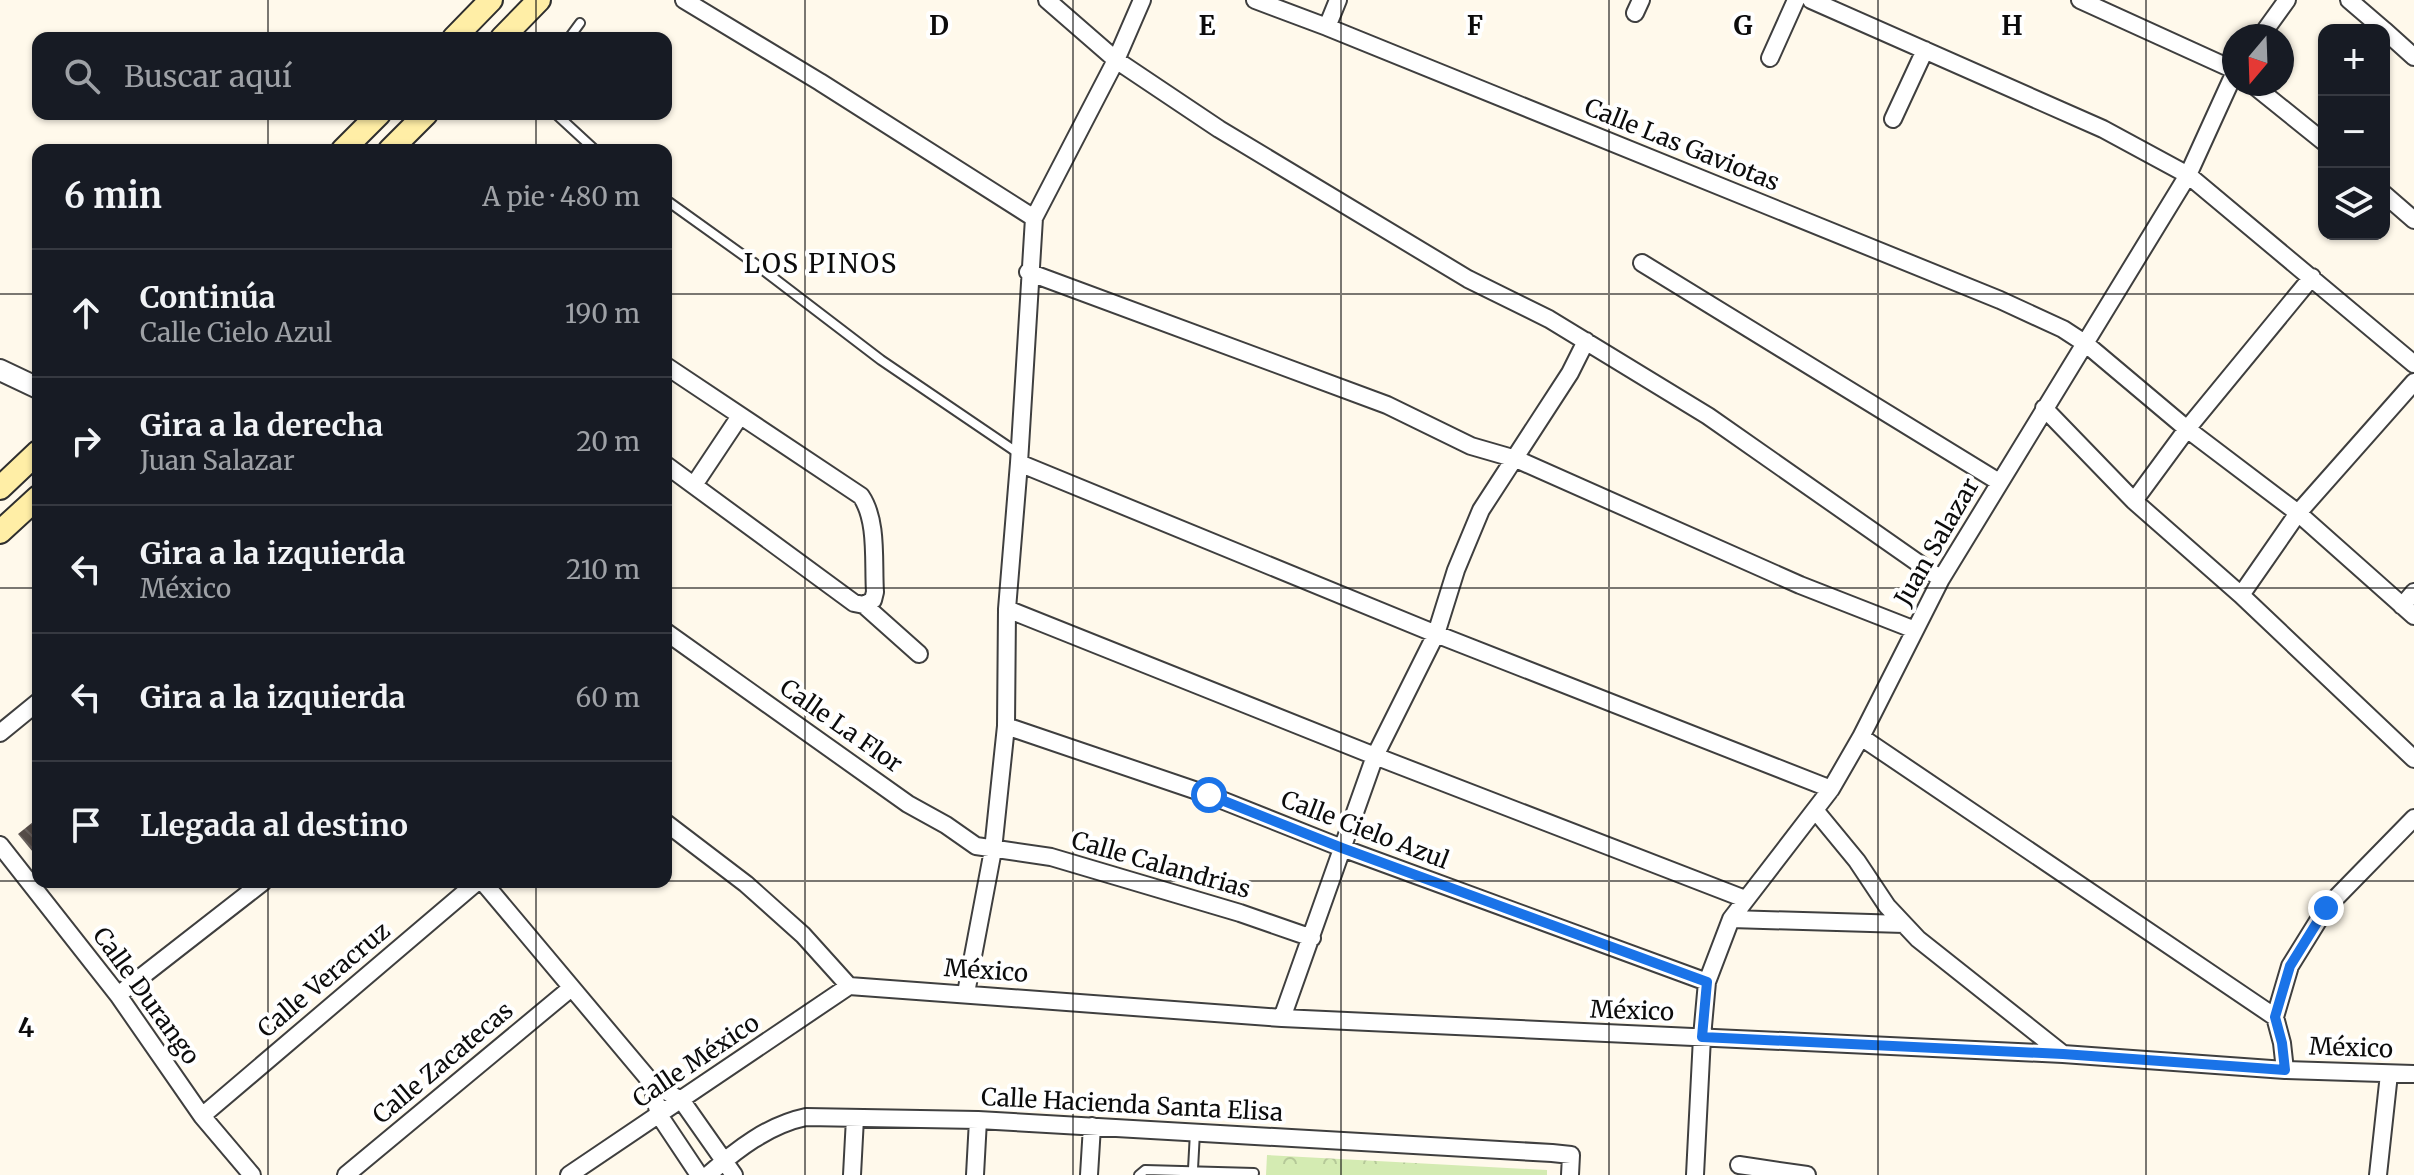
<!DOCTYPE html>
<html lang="es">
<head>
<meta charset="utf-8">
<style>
  :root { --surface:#171b24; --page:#242831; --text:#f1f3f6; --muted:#9ea1a6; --line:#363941 }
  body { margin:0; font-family:Merriweather,serif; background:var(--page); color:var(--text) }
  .controls { position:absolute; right:24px; top:24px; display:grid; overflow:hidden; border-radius:16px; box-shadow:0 2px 6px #0004 }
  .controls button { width:72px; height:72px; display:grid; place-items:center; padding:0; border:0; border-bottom:2px solid var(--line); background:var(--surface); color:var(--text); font:40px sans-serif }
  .compass { position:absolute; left:2222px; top:24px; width:72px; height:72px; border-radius:50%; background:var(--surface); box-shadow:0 2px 6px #0004; rotate:199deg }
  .stop { position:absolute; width:24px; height:24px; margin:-18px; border:6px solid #1a73e8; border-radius:50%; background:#fff }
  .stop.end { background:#1a73e8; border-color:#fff; box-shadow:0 2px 8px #0008 }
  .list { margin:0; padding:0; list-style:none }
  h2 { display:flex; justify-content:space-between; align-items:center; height:104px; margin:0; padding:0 32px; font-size:34px }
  h2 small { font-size:26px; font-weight:400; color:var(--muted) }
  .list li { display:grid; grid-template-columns:52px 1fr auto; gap:24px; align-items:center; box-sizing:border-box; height:128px; padding:0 32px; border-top:2px solid var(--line) }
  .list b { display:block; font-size:30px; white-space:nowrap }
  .list p { margin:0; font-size:26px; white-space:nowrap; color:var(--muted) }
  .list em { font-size:26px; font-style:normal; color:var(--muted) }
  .icon { flex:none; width:44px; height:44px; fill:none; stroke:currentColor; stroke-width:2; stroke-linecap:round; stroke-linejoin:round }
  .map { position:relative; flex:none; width:2414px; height:1175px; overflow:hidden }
  .search { position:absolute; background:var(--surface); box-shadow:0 2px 6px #0004; left:32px; top:32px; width:640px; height:88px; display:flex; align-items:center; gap:20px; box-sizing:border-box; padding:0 28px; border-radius:16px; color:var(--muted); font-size:30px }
  .panel { position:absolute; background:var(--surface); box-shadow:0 2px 6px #0004; left:32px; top:144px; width:640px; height:744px; border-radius:16px }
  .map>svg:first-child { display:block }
  .park { fill:url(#park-crowns) }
  .building { fill:url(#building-back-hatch) }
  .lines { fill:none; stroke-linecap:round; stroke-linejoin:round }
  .service-casing { stroke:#3f3f3f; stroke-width:12 }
  .minor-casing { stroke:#3f3f3f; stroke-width:20 }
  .tertiary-casing { stroke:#3f3f3f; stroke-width:24 }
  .secondary-casing { stroke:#2e2e2e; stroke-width:26 }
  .service { stroke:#fff; stroke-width:8 }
  .minor { stroke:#fff; stroke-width:16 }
  .tertiary { stroke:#fff; stroke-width:20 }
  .secondary { stroke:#ffeea6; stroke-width:22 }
  .route { stroke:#1a73e8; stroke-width:10 }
  .grid { fill:none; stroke:#0c0c0c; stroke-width:2; stroke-opacity:0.55 }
  .labels { text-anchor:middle; stroke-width:8; stroke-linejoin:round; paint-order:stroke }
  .street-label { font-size:24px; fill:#0c0c0c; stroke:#fff }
  .neighbourhood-label { font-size:26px; letter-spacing:2px; fill:#0c0c0c; stroke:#fff }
  .grid-label { font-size:26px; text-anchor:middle; font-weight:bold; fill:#0c0c0c; stroke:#fff; stroke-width:8; stroke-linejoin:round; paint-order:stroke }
</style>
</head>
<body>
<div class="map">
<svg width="2414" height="1175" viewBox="0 0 2414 1175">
  <defs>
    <pattern id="park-crowns" width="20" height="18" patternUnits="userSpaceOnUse" patternTransform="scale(2)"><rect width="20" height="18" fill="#d4ebb2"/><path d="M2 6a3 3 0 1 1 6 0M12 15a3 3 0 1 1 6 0" fill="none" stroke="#b5c898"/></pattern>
    <pattern id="building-back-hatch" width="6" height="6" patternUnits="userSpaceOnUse" patternTransform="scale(2)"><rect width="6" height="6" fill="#554c48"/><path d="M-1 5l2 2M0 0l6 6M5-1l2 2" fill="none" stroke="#68615e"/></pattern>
  </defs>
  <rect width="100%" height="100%" fill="#fff9eb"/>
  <path class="park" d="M1267,1155L1547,1170V1175H1266Z"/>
  <path class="building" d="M38,818V858L18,834Z"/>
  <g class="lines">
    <defs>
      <path id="service" d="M569,38L580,23
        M556,114L595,150
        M666,200L754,263L881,360L1018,453
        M1193,1169L1195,1132
        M1139,1175L1145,1170L1254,1173"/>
      <path id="minor" d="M684,0L820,82L1034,218
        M1047,0L1116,60L1219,129L1468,279L1549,319L1708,416L1941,579
        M1255,0L1327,27L2000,300L2063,329L2086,344L2187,429L2298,513L2414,616
        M1811,0L2103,129L2188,175L2414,364
        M2080,0L2234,70
        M2349,0L2384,30
        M1635,13L1641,0
        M1327,27L1338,0
        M2384,30L2414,57
        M2261,36L2287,0
        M1770,58L1796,0
        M2252,84L2324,142
        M1893,119L1925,50
        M2384,194L2414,220
        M1642,263L1999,482
        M1028,272L1387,405L1471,446L1516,459L1800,585L1915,630
        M666,366L861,496C878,521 873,562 875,592L873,600L864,605L854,603L666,465
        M2044,408L2134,501L2241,595L2414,759
        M1019,463L1436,634L1831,789
        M694,485L740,416
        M2134,501L2187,429L2312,277
        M2241,595L2298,513L2414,382
        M864,605L919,654
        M2402,606L2414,592
        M1007,609L1375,756L1745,899
        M666,632L908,804L946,825L976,846L1051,857L1240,913L1312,938
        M1006,726L1209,795L1342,848L1707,982
        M0,733L38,702
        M1861,737L2275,1017
        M1815,810L1857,861L1887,906L1918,939L2063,1054
        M666,823L746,884L803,935L849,986
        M0,845L118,995L202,1116L252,1175
        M483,882L651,1082L682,1101L734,1175
        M1731,919L1904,924
        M849,986L1282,1018L2063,1054L2285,1070L2414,1074
        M966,993L993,850L1006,726L1007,609L1019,463L1034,218L1116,60L1142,0
        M118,995L263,882
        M1282,1018L1375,756L1436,634L1456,570L1481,510L1570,373L1586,341
        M2285,1070L2282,1043L2275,1017L2290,966L2326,908L2414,818
        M651,1082L659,1115L699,1175
        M202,1116L477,882
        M1739,1165L1807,1175
        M346,1175L570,989
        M569,1175L849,986
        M708,1175C736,1150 768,1125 806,1117L978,1120L1552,1153L1571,1155L1570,1175
        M852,1175L855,1118
        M975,1175L978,1120
        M1089,1175L1092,1126
        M1695,1175L1702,1037L1707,982L1731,919L1831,789L1861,737L1941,579L2188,175L2234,74
        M2378,1175L2389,1074"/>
      <path id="tertiary" d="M0,370L38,388"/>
      <path id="secondary" d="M454,38L491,0
        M502,38L539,0
        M343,150L379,114
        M390,150L426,114
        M0,488L38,452
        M0,532L38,497"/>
    </defs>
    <use href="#service" class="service-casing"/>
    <use href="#minor" class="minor-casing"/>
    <use href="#tertiary" class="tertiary-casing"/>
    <use href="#secondary" class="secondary-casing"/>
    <use href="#service" class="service"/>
    <use href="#minor" class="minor"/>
    <use href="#tertiary" class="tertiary"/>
    <use href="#secondary" class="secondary"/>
  </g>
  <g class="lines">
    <path class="route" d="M1209,795L1342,848L1707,982L1702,1037L2063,1054L2285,1070L2282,1043L2275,1017L2290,966L2326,908"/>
  </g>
  <path class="grid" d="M268,0V38M536,0V38M805,0V1175M1073,0V1175M1341,0V1175M1609,0V1175M1878,0V1175M2146,0V1175M268,114V150M536,114V150M0,294H38M666,294H2414M0,588H38M666,588H2414M0,881H38M666,881H2414M268,882V1175M536,882V1175"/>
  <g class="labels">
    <g class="street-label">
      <text transform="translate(1682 145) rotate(22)" y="8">Calle Las Gaviotas</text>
      <text transform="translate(1937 542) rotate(-60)" y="8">Juan Salazar</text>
      <text transform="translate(841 726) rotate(35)" y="8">Calle La Flor</text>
      <text transform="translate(1365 830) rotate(21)" y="8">Calle Cielo Azul</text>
      <text transform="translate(1161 865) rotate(16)" y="8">Calle Calandrias</text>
      <text transform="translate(986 971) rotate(4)" y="8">México</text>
      <text transform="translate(324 980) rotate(-40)" y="8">Calle Veracruz</text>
      <text transform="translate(146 996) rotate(54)" y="8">Calle Durango</text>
      <text transform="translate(1632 1011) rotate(2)" y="8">México</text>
      <text transform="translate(2351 1048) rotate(2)" y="8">México</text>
      <text transform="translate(696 1061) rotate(-34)" y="8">Calle México</text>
      <text transform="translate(443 1063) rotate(-40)" y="8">Calle Zacatecas</text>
      <text transform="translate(1132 1105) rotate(3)" y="8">Calle Hacienda Santa Elisa</text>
    </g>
    <g class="neighbourhood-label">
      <text x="821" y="273">LOS PINOS</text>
    </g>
  </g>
  <g class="grid-label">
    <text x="939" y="35">D</text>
    <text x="1207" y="35">E</text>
    <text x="1475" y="35">F</text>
    <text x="1743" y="35">G</text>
    <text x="2012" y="35">H</text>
    <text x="26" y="1037">4</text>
  </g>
</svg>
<div class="controls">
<button>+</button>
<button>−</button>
<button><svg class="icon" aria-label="layers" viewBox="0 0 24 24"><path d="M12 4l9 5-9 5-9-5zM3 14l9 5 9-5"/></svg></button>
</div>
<svg class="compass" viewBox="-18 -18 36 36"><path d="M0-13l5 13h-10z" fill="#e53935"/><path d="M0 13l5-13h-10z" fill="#9ea1a6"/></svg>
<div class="stop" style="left:1209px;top:795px"></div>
<div class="stop end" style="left:2326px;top:908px"></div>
<div class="search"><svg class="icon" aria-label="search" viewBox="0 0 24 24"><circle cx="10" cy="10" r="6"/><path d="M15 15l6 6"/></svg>Buscar aquí</div>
<section class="panel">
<h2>6 min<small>A pie · 480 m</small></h2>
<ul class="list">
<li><svg class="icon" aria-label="ahead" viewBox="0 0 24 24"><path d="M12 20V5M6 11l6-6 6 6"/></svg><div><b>Continúa</b><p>Calle Cielo Azul</p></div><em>190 m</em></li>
<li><svg class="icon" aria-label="right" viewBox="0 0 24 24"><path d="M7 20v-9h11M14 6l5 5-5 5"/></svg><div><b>Gira a la derecha</b><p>Juan Salazar</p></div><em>20 m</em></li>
<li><svg class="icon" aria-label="left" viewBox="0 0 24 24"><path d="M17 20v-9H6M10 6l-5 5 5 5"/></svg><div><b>Gira a la izquierda</b><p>México</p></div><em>210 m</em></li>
<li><svg class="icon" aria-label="left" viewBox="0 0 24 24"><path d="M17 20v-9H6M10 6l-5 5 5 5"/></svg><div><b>Gira a la izquierda</b></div><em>60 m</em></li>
<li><svg class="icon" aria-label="arrive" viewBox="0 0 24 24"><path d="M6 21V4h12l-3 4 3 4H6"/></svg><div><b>Llegada al destino</b></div></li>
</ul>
</section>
</div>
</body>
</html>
